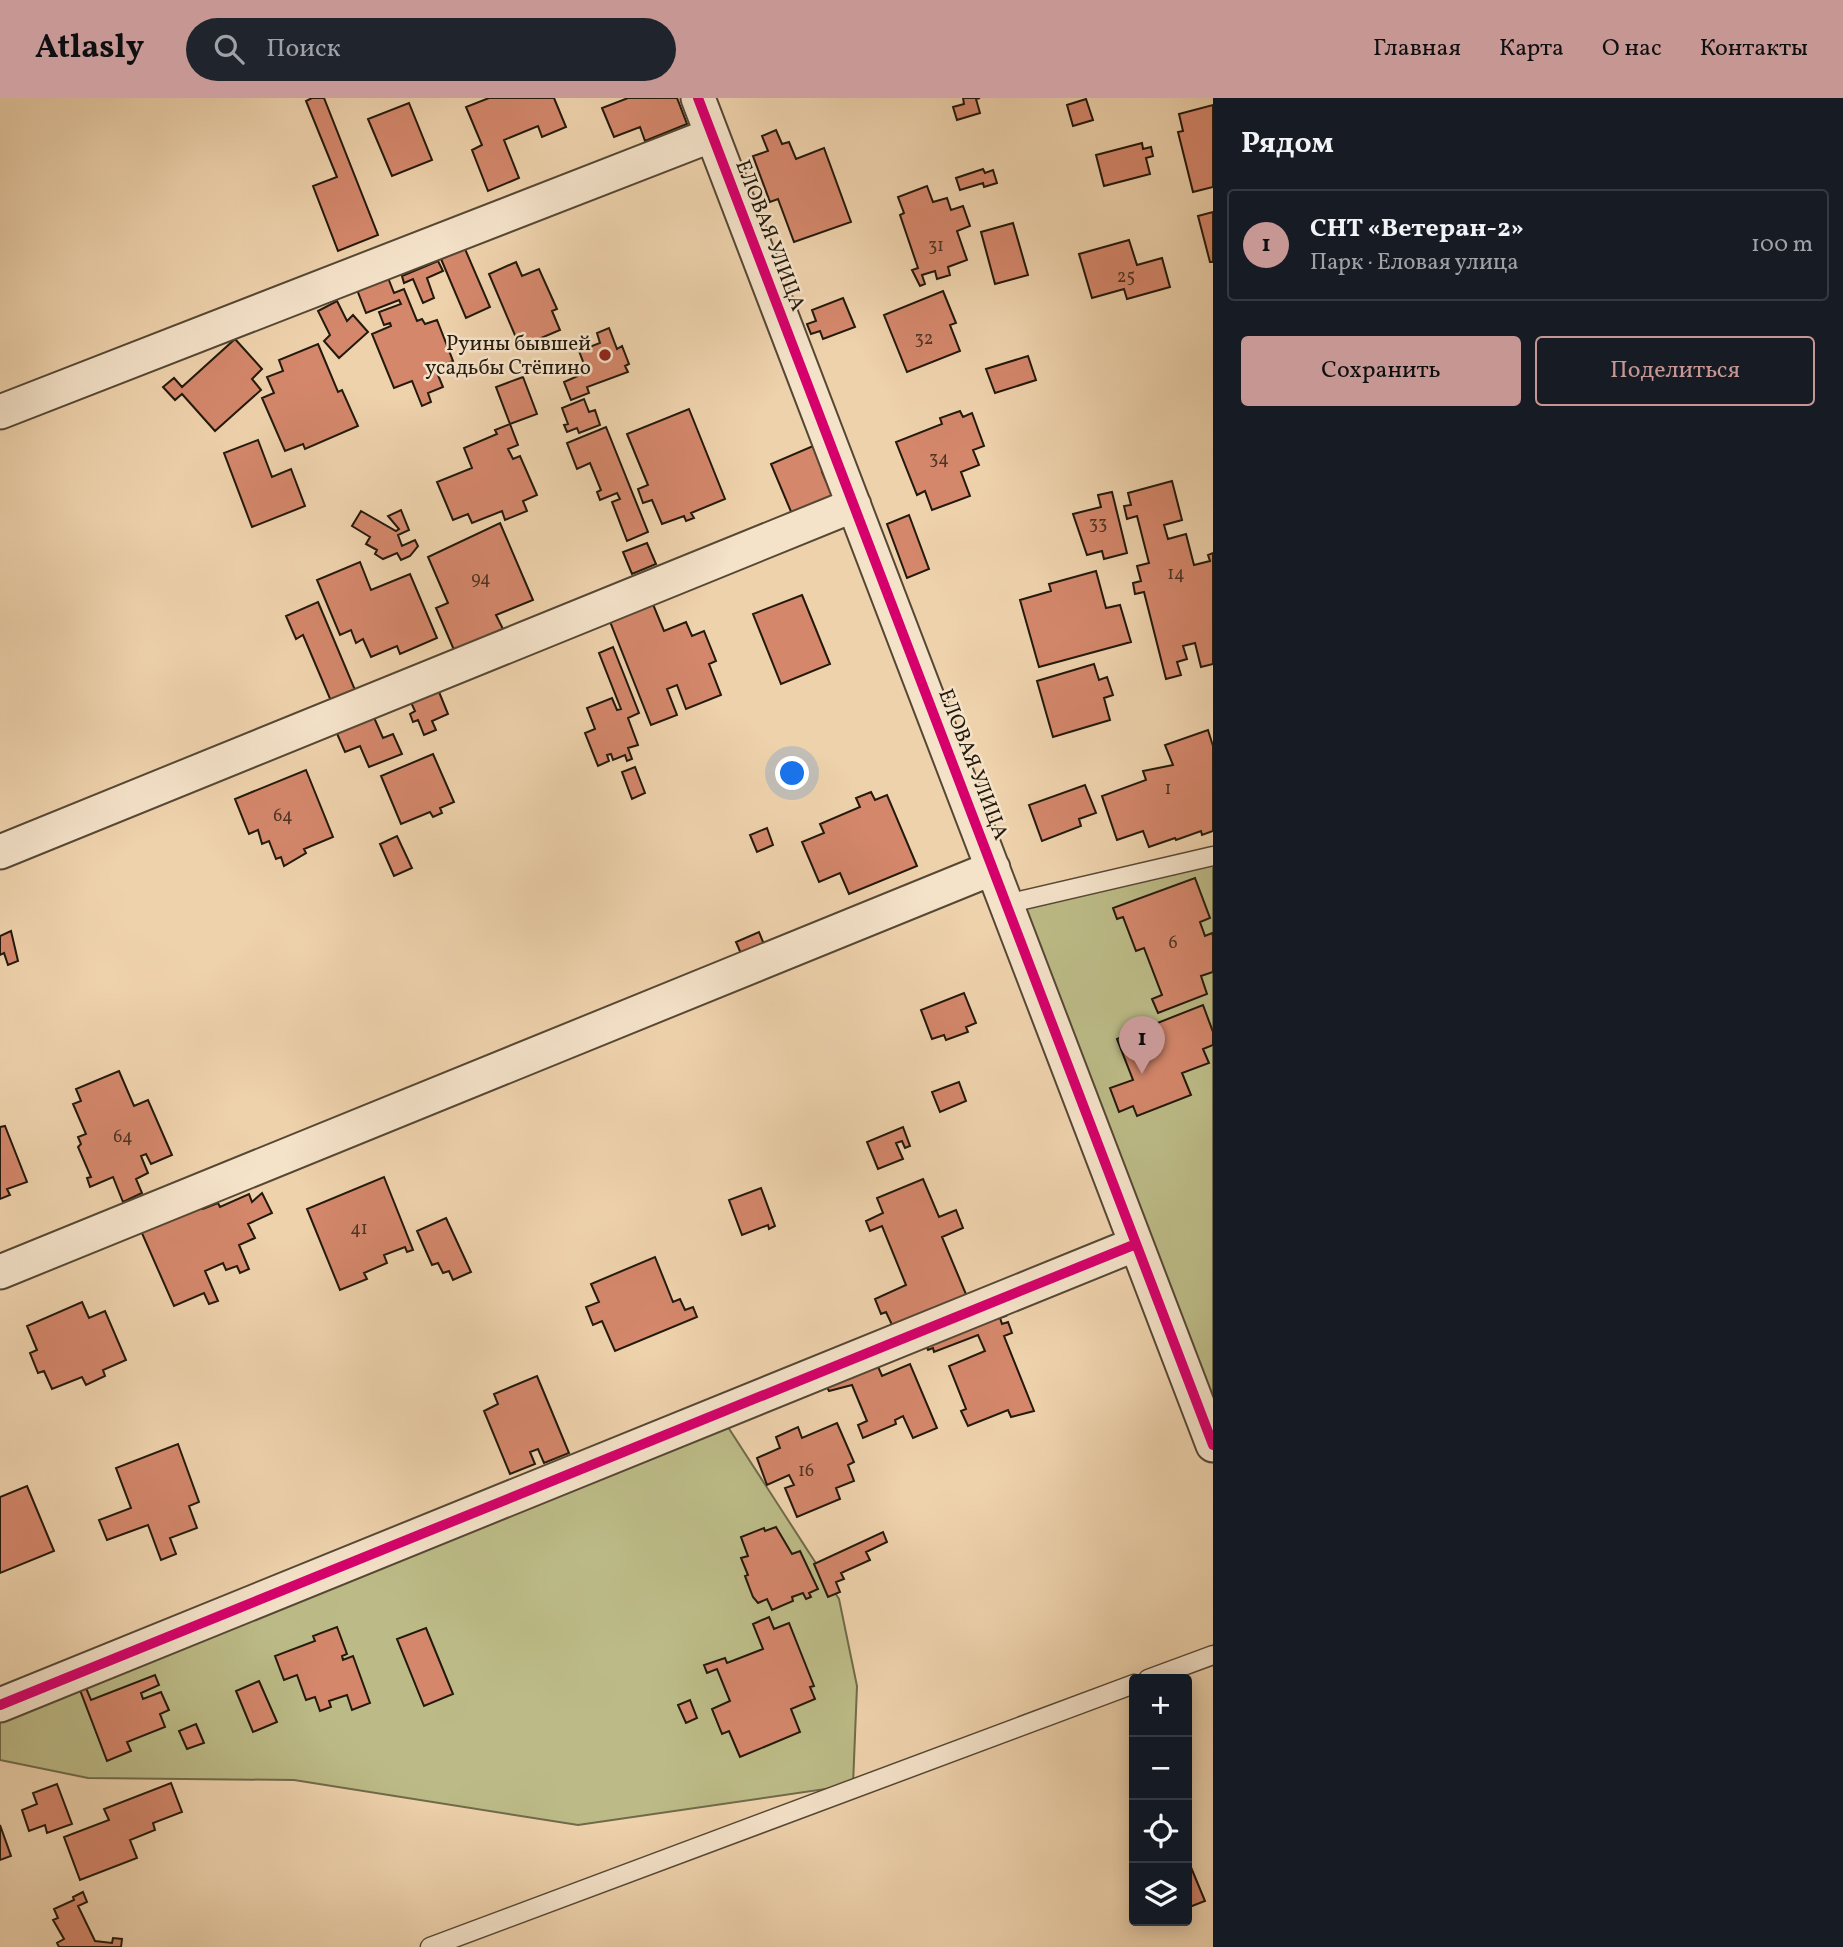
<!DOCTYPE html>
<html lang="ru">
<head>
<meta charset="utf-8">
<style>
  :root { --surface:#171b24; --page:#20242c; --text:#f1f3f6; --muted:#9ea1a6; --line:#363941; --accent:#c59692 }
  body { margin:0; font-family:Vollkorn,serif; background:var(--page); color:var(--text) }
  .controls { position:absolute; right:21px; bottom:21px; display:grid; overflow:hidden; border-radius:7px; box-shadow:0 4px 18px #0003 }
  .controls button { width:63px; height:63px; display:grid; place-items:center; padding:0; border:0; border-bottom:2px solid var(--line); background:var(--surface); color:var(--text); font:35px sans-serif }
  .you { position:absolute; left:793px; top:676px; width:24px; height:24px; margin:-18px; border:5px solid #fff; border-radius:50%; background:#1a73e8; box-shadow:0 0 0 10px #1a73e833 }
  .badge { display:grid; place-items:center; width:46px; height:46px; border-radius:50%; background:var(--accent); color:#111; font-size:23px; font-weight:700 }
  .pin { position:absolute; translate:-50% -58px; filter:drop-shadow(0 2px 4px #0008) }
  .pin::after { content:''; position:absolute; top:37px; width:24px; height:21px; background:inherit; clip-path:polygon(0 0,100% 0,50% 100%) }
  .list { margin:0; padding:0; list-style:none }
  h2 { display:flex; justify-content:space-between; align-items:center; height:91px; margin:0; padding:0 28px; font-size:30px }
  h2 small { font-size:23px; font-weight:400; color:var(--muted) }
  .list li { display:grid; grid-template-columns:46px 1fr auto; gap:21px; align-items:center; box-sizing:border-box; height:112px; margin:0 14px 14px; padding:0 14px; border:2px solid var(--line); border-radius:7px }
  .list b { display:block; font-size:26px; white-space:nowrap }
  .list p { margin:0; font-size:23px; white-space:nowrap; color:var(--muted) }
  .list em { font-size:23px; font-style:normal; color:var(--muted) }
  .actions { display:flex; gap:14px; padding:21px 28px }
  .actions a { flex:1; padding:16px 0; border:2px solid var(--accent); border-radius:7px; text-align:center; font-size:24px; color:var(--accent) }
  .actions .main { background:var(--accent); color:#111 }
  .icon { flex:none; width:38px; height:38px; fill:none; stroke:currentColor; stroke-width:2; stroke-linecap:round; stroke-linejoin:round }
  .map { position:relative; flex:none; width:1213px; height:1849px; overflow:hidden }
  header { display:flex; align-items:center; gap:42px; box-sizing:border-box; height:98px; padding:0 35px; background:var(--accent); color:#111 }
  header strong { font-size:33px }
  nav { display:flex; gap:38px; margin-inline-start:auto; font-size:24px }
  .search { width:490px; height:63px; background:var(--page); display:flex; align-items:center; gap:18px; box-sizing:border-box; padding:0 24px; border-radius:38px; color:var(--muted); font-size:26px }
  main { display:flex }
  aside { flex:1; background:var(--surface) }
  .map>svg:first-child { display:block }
  .green { fill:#bcbb87; stroke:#706a4a; stroke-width:2 }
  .building { fill:#d4876b; stroke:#23190c; stroke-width:2 }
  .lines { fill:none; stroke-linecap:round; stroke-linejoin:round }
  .lane-casing { stroke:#564734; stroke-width:21 }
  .street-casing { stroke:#564734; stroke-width:37 }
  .lane { stroke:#f4e2c9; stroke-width:18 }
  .street { stroke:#f4e2c9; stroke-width:33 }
  .cycleway-casing { stroke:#f4e2c9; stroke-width:15 }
  .cycleway { stroke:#d6006c; stroke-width:10 }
  .poi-dot { fill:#8f2418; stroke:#f4e2c9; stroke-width:2.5 }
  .labels { text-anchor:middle; stroke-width:5; stroke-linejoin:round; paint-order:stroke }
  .number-label { font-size:18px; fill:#4f3424 }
  .street-label { font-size:21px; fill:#23190c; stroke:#f4e2c9 }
  .poi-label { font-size:21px; fill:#23190c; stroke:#f4e2c9; text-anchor:end }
</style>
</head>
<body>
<header>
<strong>Atlasly</strong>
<div class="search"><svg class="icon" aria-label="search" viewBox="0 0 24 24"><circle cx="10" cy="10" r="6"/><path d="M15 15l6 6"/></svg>Поиск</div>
<nav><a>Главная</a><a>Карта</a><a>О нас</a><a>Контакты</a></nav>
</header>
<main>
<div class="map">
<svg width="1213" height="1849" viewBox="0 0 1213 1849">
  <rect width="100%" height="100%" fill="#eed2ac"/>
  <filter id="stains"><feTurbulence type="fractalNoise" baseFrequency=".00286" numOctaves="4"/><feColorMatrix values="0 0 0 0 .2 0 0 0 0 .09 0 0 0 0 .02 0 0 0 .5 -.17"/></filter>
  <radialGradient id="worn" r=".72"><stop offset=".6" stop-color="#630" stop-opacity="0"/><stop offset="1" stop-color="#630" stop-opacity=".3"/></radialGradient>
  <path class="green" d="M1213,758V1347L1006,806Z
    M726,1326L839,1501L857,1588L853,1687L578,1727L294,1682L88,1680L0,1662V1604Z"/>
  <path class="building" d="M312,0H324L378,137L338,153L313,88L337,79L306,3Z
    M489,0H554L566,29L542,39L538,28L504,42L519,80L488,93L472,52L482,47L466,9Z
    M628,0H677L687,26L645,43L640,29L614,39L602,10Z
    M963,0H980L976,1L980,15L957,22L953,9L964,6Z
    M1086,1L1093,22L1073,28L1067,7Z
    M409,5L432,62L392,78L368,21Z
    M1213,7V89L1193,94L1178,34L1183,33L1179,16Z
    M776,32L782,46L789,44L796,61L824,50L851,124L794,144L778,101L770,104L753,58L768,53L762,38Z
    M1142,45L1143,51L1151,49L1153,58L1146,60L1150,76L1104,88L1096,57Z
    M983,71L985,75L993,72L997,85L984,89L983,85L960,92L956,80Z
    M927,88L933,104L947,100L951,112L963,108L970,128L957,133L967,162L948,169L950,177L937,181L935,173L922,177L925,186L920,188L912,172L918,170L900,117L904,115L898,99Z
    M1213,114V164H1210L1198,118Z
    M1013,125L1028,177L995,186L981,134Z
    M1129,142L1137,167L1162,160L1170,189L1127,201L1124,191L1092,200L1079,156Z
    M465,151L490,209L466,220L441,161Z
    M438,163L443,173L427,180L434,200L423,205L413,181L404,185L402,178Z
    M516,164L522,178L539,171L557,211L552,213L560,232L520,249L489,176Z
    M385,172L394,195L404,191L417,223L422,221L425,226L437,222L453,263L435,270L443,289L428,295L431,304L422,308L412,283L394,290L372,236L391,228L390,225L384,227L379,214L401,206L399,202L366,215L354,184Z
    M943,193L956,225L950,227L960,253L907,274L884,217Z
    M843,200L855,229L823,241L820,233L811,236L807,226L816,223L812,212Z
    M337,203L347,223L353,217L368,234L339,260L324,243L330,237L318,213Z
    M609,230L617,251L622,248L629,266L625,268L628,274L587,289L589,295L571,302L564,284L587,274L579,253L600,245L597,235Z
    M235,241L262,271L252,281L261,292L215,333L182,296L175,302L163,289L174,280L182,289Z
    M318,246L338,294L342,292L358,328L305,351L303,346L285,353L262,300L274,295L267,279L283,273L279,262Z
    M1028,258L1036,282L995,295L986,271Z
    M523,279L537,316L510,326L496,289Z
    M584,301L589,314L595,312L600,327L579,335L577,330L567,334L564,327L568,326L562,310Z
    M689,311L725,401L691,415L694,420L686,423L684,418L662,426L652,402L643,405L638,391L648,387L627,336Z
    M960,313L963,319L972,315L984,348L973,352L979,367L961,374L970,398L932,412L925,393L917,397L896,344L942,326L940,320Z
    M510,326L518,347L508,351L513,361L520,358L537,397L523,403L527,413L505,422L502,413L472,425L468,416L453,422L437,384L472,370L464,350L497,336L495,332Z
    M606,329L648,434L627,443L612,404L620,401L617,395L600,402L597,394L601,392L590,365L577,371L567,345Z
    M258,342L272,379L291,371L305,408L252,429L224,355Z
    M820,345L831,370L822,374L833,399L792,416L771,366Z
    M1172,383L1182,422L1164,427L1168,441L1186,436L1194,467L1210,463L1208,457L1213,455V566L1201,569L1195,545L1183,548L1187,561L1177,564L1181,577L1166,581L1144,494L1135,496L1133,485L1141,483L1137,468L1149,465L1137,418L1127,421L1124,408L1131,407L1128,395Z
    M1112,394L1127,455L1104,461L1102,453L1087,457L1073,416L1101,409L1098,397Z
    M401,412L409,432L398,437L402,448L415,442L418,448L410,458L401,462L397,455L383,461L375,456L377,452L366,446L370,439L352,428L361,413L396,433L399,431L388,418Z
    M909,417L929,471L907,480L887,426Z
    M500,425L533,502L496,517L503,531L454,552L436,510L448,505L428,459Z
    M647,445L656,466L632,476L623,454Z
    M360,464L371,492L410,476L437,540L400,556L397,548L371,559L363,541L356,545L351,532L340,537L317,482Z
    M1096,473L1106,510L1120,507L1131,544L1039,569L1020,502L1051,493L1049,486Z
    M802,497L830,566L781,586L753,516Z
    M318,504L355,592L331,603L303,537L296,541L286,518Z
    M652,504L664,533L686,524L692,538L704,533L716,563L709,566L721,597L686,611L677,587L667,591L677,617L651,627L609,521Z
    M613,549L639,615L628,620L638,647L628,650L632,661L627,663L625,657L613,662L611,656L607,657L609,663L598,668L585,635L595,631L587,610L612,600L617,612L621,611L599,555Z
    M1094,566L1099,582L1107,579L1113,597L1104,600L1110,622L1053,639L1037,583Z
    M437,589L448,616L432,623L436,632L424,637L418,622L413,624L410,616L415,613L409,600Z
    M372,615L383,640L393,636L402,656L369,669L360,648L345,654L335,631Z
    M1208,632L1213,648V733L1202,737L1201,733L1176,742L1175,740L1149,749L1143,733L1117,742L1102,698L1146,682L1143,673L1173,667L1165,647Z
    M433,656L454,704L440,710L442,715L433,719L430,714L401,726L381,678Z
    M635,669L645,695L632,701L622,674Z
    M306,672L333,739L304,751L306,755L284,768L281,759L276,761L269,743L262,746L258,732L249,736L235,701Z
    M1085,687L1096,715L1079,721L1081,728L1042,743L1029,707Z
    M871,694L875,702L887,697L917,768L849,796L840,775L819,784L802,744L824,735L820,726L860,709L856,700Z
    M767,730L773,747L757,754L750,737Z
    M397,738L412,770L394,778L380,746Z
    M1195,780L1210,820L1200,824L1205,838L1212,835L1213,838V874L1201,878L1207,896L1158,915L1152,901L1162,897L1144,850L1136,853L1123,819L1117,821L1113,810Z
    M11,833L18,863L8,867L4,855L0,857V838Z
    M759,834L765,849L742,858L736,844Z
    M964,895L976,925L966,929L968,934L946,942L944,937L932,941L921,912Z
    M1203,907L1213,934V947L1203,951L1209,965L1182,975L1191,997L1137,1018L1133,1008L1119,1014L1110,990L1133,982L1117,941Z
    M119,973L134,1008L148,1002L172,1057L151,1066L146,1056L141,1058L148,1075L136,1081L142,1095L123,1104L113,1079L90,1089L87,1080L91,1079L78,1049L81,1046L78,1039L86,1036L73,1006L81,1003L76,991Z
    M959,984L966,1003L940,1014L932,994Z
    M5,1028L27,1084L7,1091L10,1097L0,1101V1029Z
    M903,1029L910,1048L905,1050L902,1043L896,1045L903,1061L878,1071L867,1044Z
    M384,1079L413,1152L407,1154L405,1149L384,1157L387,1165L364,1175L367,1181L340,1192L307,1111Z
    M923,1081L939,1119L956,1112L963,1130L942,1139L968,1201L893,1229L886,1214L881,1216L875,1201L906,1187L882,1128L870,1133L866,1123L883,1115L877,1100Z
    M761,1090L775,1128L769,1131L768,1127L742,1137L729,1102Z
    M262,1095L272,1115L248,1126L255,1140L239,1147L249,1171L240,1175L237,1168L226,1172L223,1165L205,1173L218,1203L209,1206L204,1195L174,1208L141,1133L202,1107L203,1111L218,1105L220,1109L249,1096L252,1104Z
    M446,1120L471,1174L453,1182L449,1173L443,1175L438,1165L432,1167L417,1133Z
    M655,1159L673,1204L680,1201L685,1212L693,1209L697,1219L615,1253L602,1223L593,1227L586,1209L599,1204L591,1186Z
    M82,1204L89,1220L105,1213L126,1262L103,1272L105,1278L86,1287L82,1279L52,1291L44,1273L38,1275L30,1255L37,1252L27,1228Z
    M1003,1212L1006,1218L1000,1220L1002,1226L1008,1224L1012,1235L1004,1238L1034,1313L1011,1319L1008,1312L968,1328L961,1313L966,1311L949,1268L985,1253L978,1237L934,1254L933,1250L928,1252L924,1243Z
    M876,1264L882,1278L910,1266L937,1330L913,1340L903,1318L895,1322L896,1326L863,1340L858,1327L867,1323L852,1287L829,1293L827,1289Z
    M537,1278L569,1355L544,1365L538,1351L530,1354L535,1366L510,1376L484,1313L498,1306L494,1296Z
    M837,1325L854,1364L848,1367L854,1383L836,1390L840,1401L797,1419L785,1390L794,1387L789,1377L767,1387L757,1360L780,1350L776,1339L798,1329L802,1340Z
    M178,1346L199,1404L189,1408L197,1430L170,1440L176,1456L161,1462L148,1427L107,1442L99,1422L131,1410L116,1370Z
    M27,1388L54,1453L0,1475V1399Z
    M776,1429L792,1456L800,1453L818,1491L809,1495L811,1499L806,1501L803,1495L792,1499L793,1503L772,1512L767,1501L758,1505L753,1499L745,1478L748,1477L741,1460L748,1458L741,1439L764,1430L765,1433Z
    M883,1434L887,1444L866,1454L870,1462L841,1475L844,1481L836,1484L840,1494L828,1499L814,1466Z
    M769,1519L774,1531L789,1525L814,1588L810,1589L815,1601L791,1611L800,1634L740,1659L729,1633L722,1636L712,1611L730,1603L717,1571L707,1575L704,1567L725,1560L727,1565L763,1551L753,1526Z
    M337,1529L347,1556L342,1558L343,1562L353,1558L370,1605L352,1612L347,1597L329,1603L331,1609L320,1613L315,1599L306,1602L297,1577L284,1582L275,1558L315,1543L313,1538Z
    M426,1530L453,1596L424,1608L397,1541Z
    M155,1577L159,1587L141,1595L143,1601L161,1594L169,1612L160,1616L165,1629L127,1644L131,1653L107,1663L80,1592L86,1590L91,1602Z
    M259,1583L277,1624L253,1634L236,1593Z
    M690,1602L697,1620L686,1625L678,1607Z
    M196,1626L204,1645L187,1651L179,1633Z
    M171,1685L182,1714L153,1725L155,1732L130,1742L137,1760L80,1782L64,1739L109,1722L104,1711Z
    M57,1686L72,1726L47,1735L45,1727L29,1733L22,1712L37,1706L33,1695Z
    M0,1727L11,1758L0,1762Z
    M1190,1767L1205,1803L1187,1810V1768Z
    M83,1794L87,1804L78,1808L95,1843L112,1845L113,1840L122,1841L121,1849H59L57,1845L64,1841L53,1822L58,1820L54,1811L74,1802L73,1799Z"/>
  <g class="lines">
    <defs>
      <path id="lane" d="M1006,806L1213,758
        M1148,1581L1213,1557
        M430,1849L1134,1586"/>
      <path id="street" d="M698,0L1213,1347
        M0,314L712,37
        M0,754L854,407
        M0,1174L993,770
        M0,1607L1136,1146"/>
    </defs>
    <use href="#lane" class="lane-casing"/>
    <use href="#street" class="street-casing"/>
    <use href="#lane" class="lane"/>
    <use href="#street" class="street"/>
    <defs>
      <path id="cycleway" d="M698,0L1213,1347
        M0,1607L1136,1146"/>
    </defs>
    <use href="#cycleway" class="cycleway-casing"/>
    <use href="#cycleway" class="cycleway"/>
  </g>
  <circle class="poi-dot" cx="605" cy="257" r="7"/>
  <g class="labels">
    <g class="number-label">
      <text x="936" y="153">31</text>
      <text x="1126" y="184">25</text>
      <text x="924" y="246">32</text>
      <text x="939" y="366">34</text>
      <text x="1098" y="431">33</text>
      <text x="1176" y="481">14</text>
      <text x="481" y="486">94</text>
      <text x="1168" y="696">1</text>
      <text x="283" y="723">64</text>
      <text x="1173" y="850">6</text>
      <text x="123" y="1044">64</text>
      <text x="359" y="1136">41</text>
      <text x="806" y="1378">16</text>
    </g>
    <g class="street-label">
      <text transform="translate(771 137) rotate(69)" y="7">ЕЛОВАЯ УЛИЦА</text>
      <text transform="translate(974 666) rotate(69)" y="7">ЕЛОВАЯ УЛИЦА</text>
    </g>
    <g class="poi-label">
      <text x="591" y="252">Руины бывшей<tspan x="591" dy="24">усадьбы Стёпино</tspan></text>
    </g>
  </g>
  <rect width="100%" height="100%" filter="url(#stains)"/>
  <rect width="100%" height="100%" fill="url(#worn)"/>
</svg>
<div class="controls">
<button>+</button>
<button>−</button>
<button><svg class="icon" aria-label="locate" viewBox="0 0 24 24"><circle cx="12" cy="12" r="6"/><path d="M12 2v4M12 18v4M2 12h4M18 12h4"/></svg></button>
<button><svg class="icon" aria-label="layers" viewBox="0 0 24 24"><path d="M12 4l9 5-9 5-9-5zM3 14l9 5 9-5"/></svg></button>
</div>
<div class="you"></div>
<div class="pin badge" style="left:1142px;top:976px">1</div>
</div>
<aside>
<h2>Рядом<small></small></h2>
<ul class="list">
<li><span class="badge">1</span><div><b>СНТ «Ветеран-2»</b><p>Парк · Еловая улица</p></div><em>100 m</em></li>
</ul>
<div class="actions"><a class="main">Сохранить</a><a>Поделиться</a></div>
</aside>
</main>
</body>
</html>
